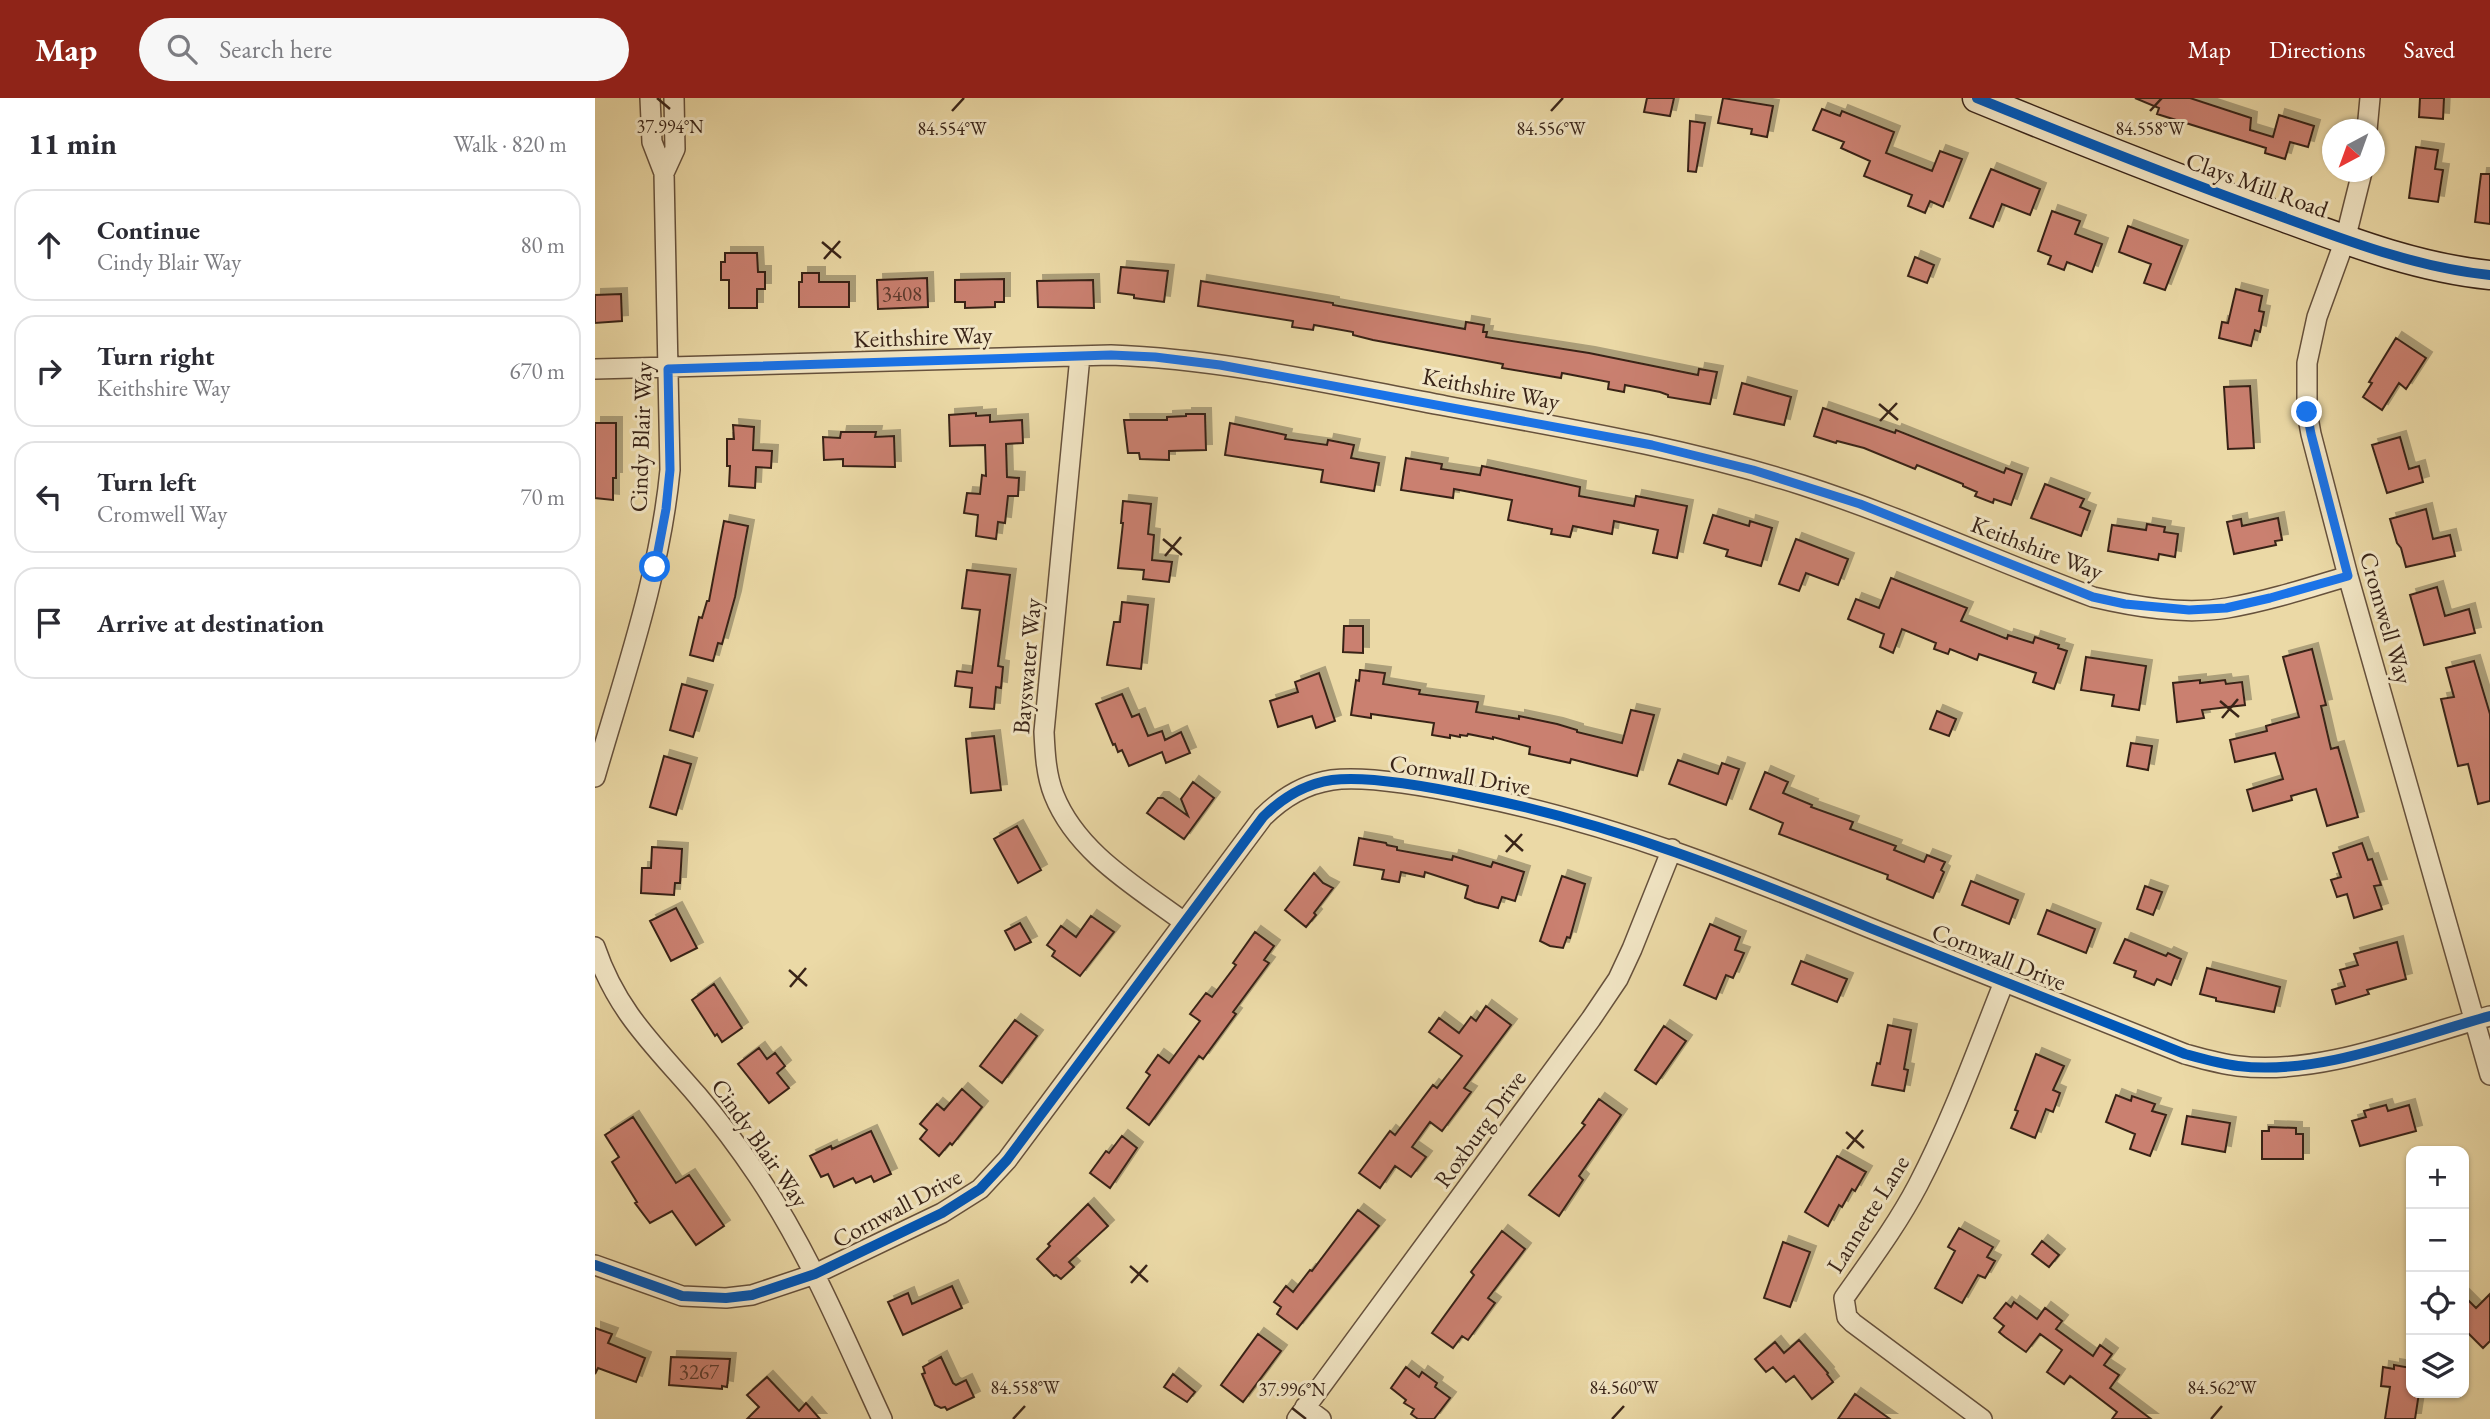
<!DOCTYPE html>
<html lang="en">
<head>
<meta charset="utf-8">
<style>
  :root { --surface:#fff; --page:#f7f7f7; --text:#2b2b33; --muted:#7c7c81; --line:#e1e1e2; --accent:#8f2418 }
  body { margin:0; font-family:"EB Garamond",serif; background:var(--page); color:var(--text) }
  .controls { position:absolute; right:21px; bottom:21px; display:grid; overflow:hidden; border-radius:14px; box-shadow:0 2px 5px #0004 }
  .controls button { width:63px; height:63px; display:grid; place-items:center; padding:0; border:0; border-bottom:2px solid var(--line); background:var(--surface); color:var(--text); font:35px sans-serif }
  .compass { position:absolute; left:1727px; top:21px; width:63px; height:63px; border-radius:50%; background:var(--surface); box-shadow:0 2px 5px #0004; rotate:221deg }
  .stop { position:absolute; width:21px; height:21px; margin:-16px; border:5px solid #1a73e8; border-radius:50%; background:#fff }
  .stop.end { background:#1a73e8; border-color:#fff; box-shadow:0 2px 7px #0008 }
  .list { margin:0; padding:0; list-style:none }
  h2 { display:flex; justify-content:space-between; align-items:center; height:91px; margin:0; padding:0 28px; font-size:30px }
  h2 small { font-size:23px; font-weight:400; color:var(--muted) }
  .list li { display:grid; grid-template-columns:46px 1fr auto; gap:21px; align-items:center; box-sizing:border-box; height:112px; margin:0 14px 14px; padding:0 14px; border:2px solid var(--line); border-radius:21px }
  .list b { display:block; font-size:26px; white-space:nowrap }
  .list p { margin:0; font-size:23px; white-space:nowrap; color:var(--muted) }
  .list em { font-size:23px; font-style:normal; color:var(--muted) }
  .icon { flex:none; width:38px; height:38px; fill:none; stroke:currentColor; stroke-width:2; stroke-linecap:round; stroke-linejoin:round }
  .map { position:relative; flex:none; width:1895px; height:1321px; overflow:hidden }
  header { display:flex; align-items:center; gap:42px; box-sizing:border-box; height:98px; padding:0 35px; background:var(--accent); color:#fff }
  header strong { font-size:33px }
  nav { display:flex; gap:38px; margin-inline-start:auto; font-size:24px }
  .search { width:490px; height:63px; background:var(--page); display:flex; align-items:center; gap:18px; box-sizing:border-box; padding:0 24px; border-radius:38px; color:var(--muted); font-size:26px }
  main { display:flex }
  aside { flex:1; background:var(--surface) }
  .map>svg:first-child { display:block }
  .building { fill:#ca8070; stroke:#392418; stroke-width:2; filter:url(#shadow) }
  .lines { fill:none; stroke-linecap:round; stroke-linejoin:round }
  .minor-casing { stroke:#66513c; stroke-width:22 }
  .secondary-casing { stroke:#392418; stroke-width:31 }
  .minor { stroke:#f2e6c5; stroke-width:19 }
  .secondary { stroke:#f2e6c5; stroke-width:28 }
  .cycleway-casing { stroke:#f2e6c5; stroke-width:15 }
  .cycleway { stroke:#0057b8; stroke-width:10 }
  .route { stroke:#1a73e8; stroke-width:9 }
  .ticks { fill:none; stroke:#392418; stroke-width:2.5 }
  .labels { text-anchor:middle; stroke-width:6; stroke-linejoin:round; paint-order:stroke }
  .number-label { font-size:21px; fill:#5d3b2e }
  .street-label { font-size:24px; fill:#392418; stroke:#f2e6c5 }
  .ticks-label { font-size:18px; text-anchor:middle; fill:#392418; stroke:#f2e6c5; stroke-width:6; stroke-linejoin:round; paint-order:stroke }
</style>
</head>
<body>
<header>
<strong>Map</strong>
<div class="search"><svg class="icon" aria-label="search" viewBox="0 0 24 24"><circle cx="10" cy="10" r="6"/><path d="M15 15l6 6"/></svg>Search here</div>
<nav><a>Map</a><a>Directions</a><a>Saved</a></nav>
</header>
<main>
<aside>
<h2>11 min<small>Walk · 820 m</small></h2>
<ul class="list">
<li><svg class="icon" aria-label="ahead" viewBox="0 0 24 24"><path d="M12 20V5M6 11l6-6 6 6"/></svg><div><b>Continue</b><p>Cindy Blair Way</p></div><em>80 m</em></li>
<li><svg class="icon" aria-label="right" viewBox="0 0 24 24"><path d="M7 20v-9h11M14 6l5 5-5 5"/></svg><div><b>Turn right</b><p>Keithshire Way</p></div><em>670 m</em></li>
<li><svg class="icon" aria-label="left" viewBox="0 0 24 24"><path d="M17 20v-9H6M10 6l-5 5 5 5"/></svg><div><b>Turn left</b><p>Cromwell Way</p></div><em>70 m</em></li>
<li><svg class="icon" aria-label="arrive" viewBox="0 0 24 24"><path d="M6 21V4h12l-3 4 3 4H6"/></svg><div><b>Arrive at destination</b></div></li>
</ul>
</aside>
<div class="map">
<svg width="1895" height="1321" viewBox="0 0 1895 1321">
  <defs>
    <filter id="shadow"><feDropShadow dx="6" dy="-6" stdDeviation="0" flood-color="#0004"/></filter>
  </defs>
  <rect width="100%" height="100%" fill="#ebd9a6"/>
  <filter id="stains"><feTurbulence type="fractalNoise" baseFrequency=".00286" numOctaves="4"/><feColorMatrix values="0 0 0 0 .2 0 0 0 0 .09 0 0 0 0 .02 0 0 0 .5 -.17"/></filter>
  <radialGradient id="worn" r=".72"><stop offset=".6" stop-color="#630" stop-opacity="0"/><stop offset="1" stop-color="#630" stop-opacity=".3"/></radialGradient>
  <path class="building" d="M1052,0H1079L1075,18L1049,14Z
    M1128,0L1178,8L1172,39L1156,36L1157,31L1123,25Z
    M1540,0H1595L1656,20L1655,32L1678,39L1684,17L1719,28L1713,49L1695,44L1690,61L1670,55L1671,50L1562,16L1564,10Z
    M1825,0H1849L1848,21L1824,19Z
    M1227,11L1245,18L1247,13L1299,34L1291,55L1337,73L1345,53L1367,61L1348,109L1335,103L1330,115L1313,108L1317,97L1269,78L1275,63L1246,50L1249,44L1218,32Z
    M1095,23L1110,25L1101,74L1093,73Z
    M1821,49L1843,52L1840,71L1848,72L1843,104L1814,100Z
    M1396,71L1445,91L1435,117L1407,106L1398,129L1375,120Z
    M1886,76H1895V126L1880,124Z
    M1457,113L1485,123L1480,136L1507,146L1497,174L1472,164L1469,172L1453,166L1456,158L1443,153Z
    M1533,128L1587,148L1570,192L1549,185L1556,166L1524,154Z
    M130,155H162L163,174H170V191H162V210H134V182H126V164H130Z
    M1320,159L1339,167L1332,185L1313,178Z
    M526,169L573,173L569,204L539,200V197L523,195Z
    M207,175H224V184H254V209H204V184H207Z
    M332,180L333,209L283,211L282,182Z
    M409,181V204H400V209L370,210V204H360V182Z
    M498,182L499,210L443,209L442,183Z
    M606,183L738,205V207L870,231L871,224L889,227L888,234H892L891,239L994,255L1103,277L1104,271L1122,274L1115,306L1073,299V297L1065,294L1030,287L1029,294L1013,291L1014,284L967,275L966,280L907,270L908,266L778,242L758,237V234L719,227L718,232L697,229L698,223L603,208Z
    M1641,191L1667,198L1664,213L1669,214L1665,234L1660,232L1656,248L1624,240L1627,224L1633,225Z
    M26,196L27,223L0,225V197Z
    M1801,240L1831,260L1811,291L1804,285L1787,312L1768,299L1777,285L1774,284Z
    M1147,285L1196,299L1189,327L1139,316Z
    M1655,288L1659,350L1633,351L1629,289Z
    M1228,310L1300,335L1301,332L1409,375L1411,370L1427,376L1416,407L1399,401L1398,405L1380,398L1382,394L1368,388V386L1322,367L1320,371L1269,350L1242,343L1241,345L1219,338Z
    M381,315V318L395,317V324L427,322L428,345L411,346L412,379L424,380L423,398H413L410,425L403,424L401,441L381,438L383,417L369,415L372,395L385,396L387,377L391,378L390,347L355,348L354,317Z
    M591,316H610L611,352L574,353V362L545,361L544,355H533L529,322H572V319L591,318Z
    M0,325H21V380H18V402L0,400Z
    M635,325L691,337L690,341L732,347L733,342L759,347L756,360L784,365L779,393L726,384L728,372L630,357Z
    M138,327L159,329L158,352L177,353L176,370L161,369L160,390L134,388L135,368H132V341H139Z
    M246,334H281L280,339L299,338L300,369L248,368V361L229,362L228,339L245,340Z
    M1805,339L1814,371L1824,368L1828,384L1792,395L1777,347Z
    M811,360L847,366L846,371L885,377L887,368L944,380L985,389L984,398L1039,408L1041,398L1092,408L1082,460L1058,455L1063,432L1019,423L1017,436L978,428L975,439L956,436L957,431L913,422L917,402L859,391L858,400L806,392Z
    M1450,386L1489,401L1485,409L1495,413L1486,438L1436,420Z
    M528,403L556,406L553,436L559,437L557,462L577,464L574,484L548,481L549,472L523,470L528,425H526Z
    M1831,411L1838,441L1855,437L1860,458L1811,469L1806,450L1802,445L1795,421Z
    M1118,417L1154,428L1155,423L1177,430L1166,468L1131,458L1133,452L1109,445Z
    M1683,420L1687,442L1680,443L1681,447L1639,456L1632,424L1646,421L1647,428Z
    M129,423L153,428L140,499L127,546L123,545L118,563L95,557L104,519L107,520L112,503H114Z
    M1552,426L1570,429L1569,434L1583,436L1580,459L1564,456L1563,462L1513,453L1517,427L1551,432Z
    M1201,441L1253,461L1243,487L1211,475L1204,493L1184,486Z
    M372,472L415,477L403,568L408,569L406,590L401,589L399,611L375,609L377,590L360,588L362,573L377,575L385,512L367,510Z
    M1296,480L1372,510L1366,523L1412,541L1413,537L1438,545L1440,539L1464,547L1463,550L1472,553L1459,591L1438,584L1441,575L1384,556L1382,562L1355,551L1353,556L1339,551L1341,545L1307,531L1298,555L1285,549L1289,536L1253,521L1261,501L1284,510Z
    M1842,489L1850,518L1874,511L1880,535L1829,547L1815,497Z
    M527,504L553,507L546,571L512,567L519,524H525Z
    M749,528H768V555L748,554Z
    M1717,551L1731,607L1726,608L1736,651L1743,649L1763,719L1732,728L1721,691L1696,698L1697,702L1658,713L1652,692L1688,681L1680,655L1640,664L1635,642L1672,633L1671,628L1704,619L1688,559Z
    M1491,559L1551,568L1544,612L1517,608L1519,597L1486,592Z
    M1879,563L1895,616V703L1883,706L1873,666L1863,668L1846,601L1859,599L1851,570Z
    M765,572L790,575L788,586L825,592L824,596L883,604L881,614L924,621V618L962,626L982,632V634L1027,645L1036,612L1059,617L1042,678L976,661L975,665L934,656L935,649L898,639V641L873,636L872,638L865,637V639L855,637V640L837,637L839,625L776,616V620L756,617L761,582L764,583Z
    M724,575L740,623L721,630L717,618L683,629L675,603L703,594L700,584Z
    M1605,582V585L1630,582L1631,586L1647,584L1650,607L1607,612L1609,620L1582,624L1578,585Z
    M87,586L112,593L98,639L75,632Z
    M527,596L537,619L544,616L553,638L567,633L570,642L586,634L595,655L571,665L567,654L534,668L527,652L523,654L520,646L518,647L501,606Z
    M1342,613L1361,621L1354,638L1335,631Z
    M399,638L406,692L376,695L371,641Z
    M1536,645L1557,648L1553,672L1532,668Z
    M69,658L96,666L81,717L55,709Z
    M1083,662L1123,676L1127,665L1144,671L1131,707L1074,686Z
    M1170,674L1193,684L1188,695L1217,707L1216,709L1258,724L1255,731L1301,748L1299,752L1329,764L1332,757L1350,764L1346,772L1349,774L1338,800L1292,781L1293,777L1184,736L1188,725L1155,711Z
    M598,684L619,700L589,741L552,715L563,700H568L593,718L586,701Z
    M422,728L446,772L423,785L399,741Z
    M764,740L791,745L792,747L802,749V752L857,762L858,758L896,769L898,764L929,774L920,803L907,799L903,810L880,804L870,800L873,788L830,774L829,779L806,774L804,784L787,781L789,772L759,767Z
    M1767,745L1773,762L1777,761L1786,787L1779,788L1787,811L1759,820L1752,796L1742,799L1736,782L1746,779L1738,755Z
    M57,749L87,751L85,785H80L79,797L46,795L47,770H56Z
    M719,775L728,785L738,790L719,815L721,817L711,829L690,812Z
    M967,778L990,786L975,840L972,839L968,850L955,848L945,843Z
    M1376,783L1423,802L1414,826L1367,807Z
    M1550,788L1567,794L1558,817L1542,811Z
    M81,810L102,850L76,863L55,823Z
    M1452,812L1500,831L1491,855L1443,836Z
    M496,818L519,834L485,878L457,858L460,853L452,847L466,828L481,839Z
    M425,825L436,844L420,852L410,833Z
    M1115,826L1145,839L1140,852L1149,855L1138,880L1131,877L1121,901L1089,887Z
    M660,834L679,848L669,862L674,865L638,914L641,916L608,961L604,958L554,1027L532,1010L555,977L551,974L563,957L574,965L605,923L595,916L611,895L617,899L641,867L638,865Z
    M1530,841L1571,858L1573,855L1586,861L1576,887L1562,881L1559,887L1539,879L1541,873L1519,865Z
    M1802,844L1811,881L1772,892L1774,896L1741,906L1737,892L1750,888L1745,872L1763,867L1759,856Z
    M1206,863L1252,881L1242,904L1197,886Z
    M1612,870L1685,889L1679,914L1621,903V900L1605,896Z
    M119,886L147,930L127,944L122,936L120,938L97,902Z
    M891,908L916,927L869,990L876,994L847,1033L835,1024L817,1049L831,1059L816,1079L800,1068L785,1090L764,1075L795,1033L800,1037L838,987L842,990L867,958L834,934L844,920L864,935L876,919L881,923Z
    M420,922L442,938L407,985L385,968Z
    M1293,927L1316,932L1309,971L1313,972L1309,993L1277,987L1282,965L1285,966Z
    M1069,928L1091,943L1061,986L1040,972Z
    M164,950L172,961L180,955L190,968L182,975L194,990L174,1005L143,966Z
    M1441,956L1469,968L1458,992L1465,995L1458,1014L1451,1011L1440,1040L1416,1030L1423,1013L1420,1012Z
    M367,991L387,1009L357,1047L355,1045L344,1058L325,1041L332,1032L325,1026L342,1006L349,1012Z
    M1521,997L1536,1003L1537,998L1560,1006L1557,1013L1571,1017L1555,1058L1535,1051L1540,1036L1511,1024Z
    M1004,1001L1026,1017L984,1078L988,1082L964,1118L934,1097L990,1027L987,1025Z
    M1791,1007L1793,1013L1814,1007L1821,1033L1765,1048L1757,1023L1771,1019L1769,1013Z
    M1592,1018L1635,1025L1630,1054L1587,1046Z
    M38,1019L81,1085L94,1077L129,1128L101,1147L77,1113L55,1125L40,1105L42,1104L17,1064L24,1059L10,1037Z
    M1674,1029L1701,1030V1036H1708V1061H1667V1033H1674Z
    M276,1033L296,1076L279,1084L276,1078L261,1085L258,1080L239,1089L233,1076L226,1079L215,1058L236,1048L237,1051Z
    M527,1038L542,1050L515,1090L495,1075L511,1053L514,1055Z
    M1242,1058L1271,1074L1260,1093L1257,1091L1247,1109L1244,1107L1233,1128L1210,1114Z
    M493,1106L513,1128L474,1164L479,1169L466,1181L461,1177L459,1178L442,1161L455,1148L453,1146Z
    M763,1112L784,1128L702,1231L682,1216L686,1209L679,1204L691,1188L698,1194L715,1172L717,1173Z
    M1364,1130L1398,1149L1392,1159L1400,1163L1390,1180L1383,1177L1367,1205L1340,1190L1360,1153L1353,1149Z
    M907,1133L930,1151L893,1200L900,1205L873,1242L867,1238L858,1250L837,1235L879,1177L876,1174Z
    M1447,1143L1464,1157L1454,1169L1437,1156Z
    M1188,1144L1215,1154L1195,1209L1169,1200Z
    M357,1188L367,1210L308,1237L293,1204L313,1195L317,1206Z
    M1895,1196V1243L1888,1250L1869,1231V1198L1881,1210Z
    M1419,1204L1442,1221L1450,1210L1467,1223L1461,1231L1498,1258L1505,1247L1517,1256L1509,1267L1524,1277L1515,1290L1556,1321H1517L1522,1314L1475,1278L1469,1286L1452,1274L1467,1252L1445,1236L1431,1254L1410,1239L1404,1234L1409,1228L1399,1220L1411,1205L1416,1209Z
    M0,1230L17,1236L13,1245L50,1260L41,1284L3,1270L0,1276Z
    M663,1236L686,1253L648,1304L626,1287Z
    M1204,1242L1233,1275L1232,1276L1238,1284L1217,1301L1199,1278L1191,1284L1178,1269L1171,1274L1160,1261L1180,1244L1189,1255Z
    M76,1259L135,1261L132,1289L127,1288V1291L74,1287Z
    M346,1259L358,1285L361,1287L371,1282L379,1299L352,1312L350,1309L346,1310L340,1307L327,1276L330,1275L328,1269Z
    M1799,1267L1816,1270V1295H1824L1820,1321H1790L1795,1289L1786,1288L1788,1269L1799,1271Z
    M811,1269L824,1279L827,1274L842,1285L840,1289L855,1300L839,1321H823L816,1316L819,1311L809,1305L811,1302L796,1290Z
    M578,1276L600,1294L592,1304L569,1289Z
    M172,1279L204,1313L211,1305L225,1321H152L164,1309L152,1297Z
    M1260,1296L1295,1321H1243Z"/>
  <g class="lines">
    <defs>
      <path id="minor" d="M1772,32L1775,0
        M1767,74L1750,142L1722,219L1712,265V314L1716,336L1753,478L1895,977
        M69,75L80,51L79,0
        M485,258L449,634C450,655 451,677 459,697C482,755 542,789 589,824
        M0,271L516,257C629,261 740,287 851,308C970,330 1091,350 1207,387C1306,419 1401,463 1498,499C1541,509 1588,517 1632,510C1673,503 1713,490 1753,478
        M0,679C29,578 65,477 75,372L69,75L57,44L55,0
        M0,849C22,914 59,947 102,997C124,1023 145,1051 163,1078C214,1154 249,1239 287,1321
        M0,1167L87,1198L131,1200L157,1197L220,1176L347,1115L385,1091L412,1062L668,719C687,700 710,686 737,682C774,677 841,690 879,698C1017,725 1146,777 1275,830C1380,872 1485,914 1590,956C1608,961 1625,966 1643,968C1725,978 1817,939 1895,918
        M710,1309L726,1321
        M702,1321L996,921L1023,881L1037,851L1077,751
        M1387,1321L1258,1225L1252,1219L1249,1200C1275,1163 1302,1127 1323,1087C1357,1022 1382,952 1409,884"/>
      <path id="secondary" d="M1382,0C1482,41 1583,81 1685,118C1753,143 1823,170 1895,177"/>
    </defs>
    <use href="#minor" class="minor-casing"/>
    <use href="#secondary" class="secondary-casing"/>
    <use href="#minor" class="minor"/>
    <use href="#secondary" class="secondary"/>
    <defs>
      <path id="cycleway" d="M1382,0C1482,41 1583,81 1685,118C1753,143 1823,170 1895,177
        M0,1167L87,1198L131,1200L157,1197L220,1176L347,1115L385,1091L412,1062L668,719C687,700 710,686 737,682C774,677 841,690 879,698C1017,725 1146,777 1275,830C1380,872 1485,914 1590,956C1608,961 1625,966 1643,968C1725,978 1817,939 1895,918"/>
    </defs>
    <use href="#cycleway" class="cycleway-casing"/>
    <use href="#cycleway" class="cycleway"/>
  </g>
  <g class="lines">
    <path class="route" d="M60,469L71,411L75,372L73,271L516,257L560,259L625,267L1057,347L1158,372L1265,406L1498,499L1530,506L1594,512L1631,510L1675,500L1753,478L1716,336L1712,314"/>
  </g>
  <path class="ticks" d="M62,0L75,11M357,13L369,0M956,13L968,0M1555,13L1567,0M227,144L246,160M229,161L245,143M1284,306L1303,322M1285,323L1302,305M568,441L587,457M570,458L586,439M1625,603L1644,619M1627,620L1643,601M910,737L928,753M911,754L927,736M194,872L212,888M195,889L211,870M1251,1034L1269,1050M1252,1051L1268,1032M535,1168L553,1184M536,1185L552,1167M697,1310L711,1321M418,1321L430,1308M1017,1321L1029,1308M1616,1321L1627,1308"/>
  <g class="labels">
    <g class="number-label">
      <text x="307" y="203">3408</text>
      <text x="104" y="1281">3267</text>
    </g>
    <g class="street-label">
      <text transform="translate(1662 87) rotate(20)" y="8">Clays Mill Road</text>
      <text transform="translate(328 239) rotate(-2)" y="8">Keithshire Way</text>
      <text transform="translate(896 291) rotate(11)" y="8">Keithshire Way</text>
      <text transform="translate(46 339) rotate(-88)" y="8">Cindy Blair Way</text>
      <text transform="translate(1442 450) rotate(21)" y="8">Keithshire Way</text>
      <text transform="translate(1791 520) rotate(74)" y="8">Cromwell Way</text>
      <text transform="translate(432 568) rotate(-85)" y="8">Bayswater Way</text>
      <text transform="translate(865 677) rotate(10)" y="8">Cornwall Drive</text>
      <text transform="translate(1404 859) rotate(22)" y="8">Cornwall Drive</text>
      <text transform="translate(885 1031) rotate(-54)" y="8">Roxburg Drive</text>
      <text transform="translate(165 1045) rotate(55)" y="8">Cindy Blair Way</text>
      <text transform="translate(302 1110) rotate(-28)" y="8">Cornwall Drive</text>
      <text transform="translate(1273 1116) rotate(-58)" y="8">Lannette Lane</text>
    </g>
  </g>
  <g class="ticks-label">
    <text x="75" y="35">37.994°N</text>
    <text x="357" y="37">84.554°W</text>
    <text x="956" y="37">84.556°W</text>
    <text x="1555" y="37">84.558°W</text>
    <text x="430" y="1296">84.558°W</text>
    <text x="1029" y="1296">84.560°W</text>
    <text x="1627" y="1296">84.562°W</text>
    <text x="697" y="1298">37.996°N</text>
  </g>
  <rect width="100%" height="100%" filter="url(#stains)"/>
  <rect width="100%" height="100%" fill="url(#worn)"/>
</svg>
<div class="controls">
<button>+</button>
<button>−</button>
<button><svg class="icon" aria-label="locate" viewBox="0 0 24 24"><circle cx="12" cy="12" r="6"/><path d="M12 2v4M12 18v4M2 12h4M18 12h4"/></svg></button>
<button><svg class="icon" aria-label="layers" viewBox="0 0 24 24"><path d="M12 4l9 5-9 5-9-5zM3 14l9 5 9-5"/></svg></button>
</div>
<svg class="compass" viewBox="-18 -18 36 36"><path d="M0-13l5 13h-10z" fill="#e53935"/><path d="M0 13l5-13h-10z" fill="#7c7c81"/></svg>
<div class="stop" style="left:60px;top:469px"></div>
<div class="stop end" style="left:1712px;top:314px"></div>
</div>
</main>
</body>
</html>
